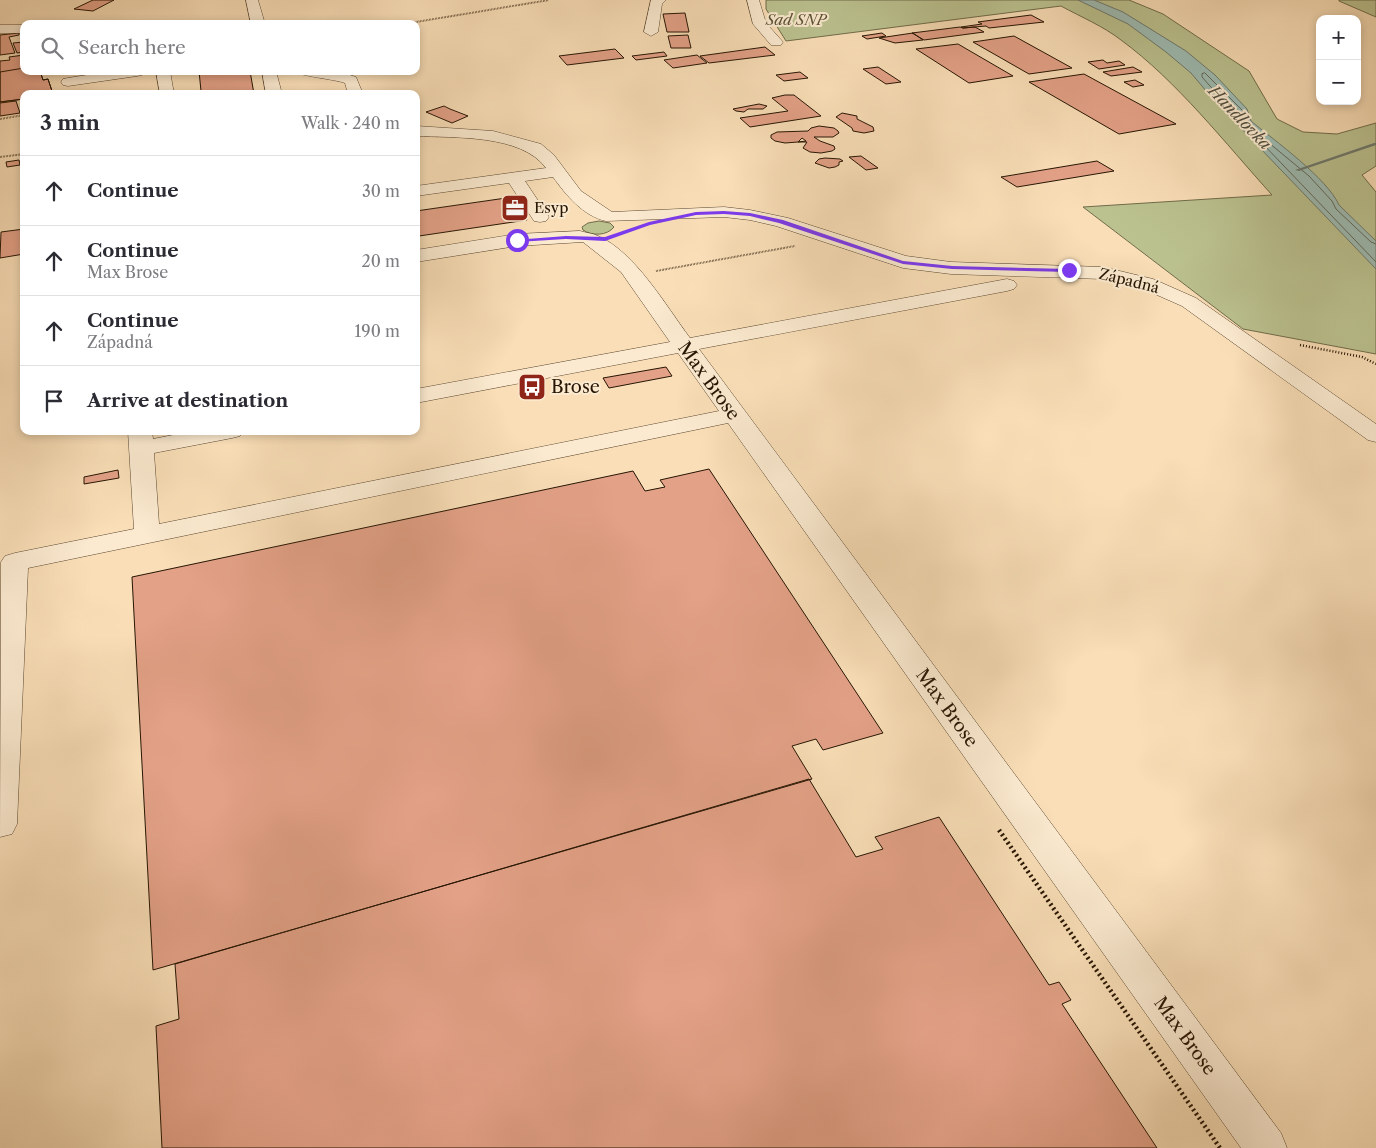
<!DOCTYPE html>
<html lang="en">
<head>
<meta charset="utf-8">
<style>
  :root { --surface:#fff; --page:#f2f2f3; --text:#2b2b33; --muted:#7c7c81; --line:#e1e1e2 }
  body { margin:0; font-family:"Libre Caslon Text",serif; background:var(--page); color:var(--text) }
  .controls { position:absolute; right:15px; top:15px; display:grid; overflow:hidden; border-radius:10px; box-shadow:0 2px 8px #0003 }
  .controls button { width:45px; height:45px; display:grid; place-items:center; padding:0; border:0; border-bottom:1px solid var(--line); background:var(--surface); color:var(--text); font:25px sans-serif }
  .stop { position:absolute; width:15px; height:15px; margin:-11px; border:4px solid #7c3aed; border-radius:50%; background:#fff }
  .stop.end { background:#7c3aed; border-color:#fff; box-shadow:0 1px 5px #0008 }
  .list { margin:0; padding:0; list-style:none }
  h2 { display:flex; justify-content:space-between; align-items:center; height:65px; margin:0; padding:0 20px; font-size:21px }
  h2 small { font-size:16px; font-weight:400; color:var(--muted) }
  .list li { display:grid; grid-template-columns:32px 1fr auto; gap:15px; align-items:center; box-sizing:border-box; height:70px; padding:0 20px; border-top:1px solid var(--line) }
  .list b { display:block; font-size:19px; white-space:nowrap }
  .list p { margin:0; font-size:16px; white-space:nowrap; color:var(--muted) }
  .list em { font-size:16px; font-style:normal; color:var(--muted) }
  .icon { flex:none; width:28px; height:28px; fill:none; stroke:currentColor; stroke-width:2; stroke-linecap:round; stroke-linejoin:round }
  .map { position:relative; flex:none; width:1376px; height:1148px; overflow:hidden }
  .search { position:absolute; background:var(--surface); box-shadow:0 2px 8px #0003; left:20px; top:20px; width:400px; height:55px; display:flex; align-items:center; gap:12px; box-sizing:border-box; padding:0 18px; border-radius:10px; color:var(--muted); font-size:19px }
  .panel { position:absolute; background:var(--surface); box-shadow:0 2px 8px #0003; left:20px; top:90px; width:400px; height:345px; border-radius:10px }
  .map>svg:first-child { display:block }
  .green { fill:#bbc290; stroke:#706c4a }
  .water { fill:#9ebcb3; stroke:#6e796d }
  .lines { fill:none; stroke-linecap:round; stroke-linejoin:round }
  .shore { stroke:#62685b; stroke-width:1 }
  .stream { fill:#6e796d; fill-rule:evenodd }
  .building { fill:#e3a187; stroke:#261503 }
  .minor-casing { stroke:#5b4730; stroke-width:1 }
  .path-far2 { stroke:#261503; stroke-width:2; stroke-dasharray:0.5 1; stroke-linecap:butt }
  .path-far1 { stroke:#261503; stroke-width:2.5; stroke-dasharray:1 2; stroke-linecap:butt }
  .path { stroke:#261503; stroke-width:4.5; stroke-dasharray:2 3; stroke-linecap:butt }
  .minor { fill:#fbead0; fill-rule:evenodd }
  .route { fill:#7c3aed }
  .labels { text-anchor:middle; stroke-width:4; stroke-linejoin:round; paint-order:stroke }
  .far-park-label { font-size:15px; font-style:italic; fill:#5a5234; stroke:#fbead0 }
  .far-poi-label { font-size:15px; fill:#261503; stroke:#fbead0; text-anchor:start }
  .far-street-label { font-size:15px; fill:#261503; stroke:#fbead0 }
  .far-water-label { font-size:16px; font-style:italic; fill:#504f41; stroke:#fbead0 }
  .street-label { font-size:18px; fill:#261503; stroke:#fbead0 }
  .poi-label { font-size:18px; fill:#261503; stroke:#fbead0; text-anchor:start }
</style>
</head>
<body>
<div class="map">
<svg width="1376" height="1148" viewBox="0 0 1376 1148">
  <rect width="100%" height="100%" fill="#f9deb7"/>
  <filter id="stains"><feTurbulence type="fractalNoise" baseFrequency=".004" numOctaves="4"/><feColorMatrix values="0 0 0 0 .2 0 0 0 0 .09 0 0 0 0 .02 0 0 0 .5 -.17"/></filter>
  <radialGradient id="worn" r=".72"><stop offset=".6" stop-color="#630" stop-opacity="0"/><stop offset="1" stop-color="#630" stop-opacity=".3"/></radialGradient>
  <path class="green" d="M766,0H1129L1163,14L1249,71L1277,119L1303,132L1337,134L1376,123V166L1362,175L1376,192V354L1243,329L1083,207L1272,195C1225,143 1177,81 1121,40C1103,26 1081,17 1061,6L786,41L766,9Z
    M1339,0H1376V17L1339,1Z
    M599,221L610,223L614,227C607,236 592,236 583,230L582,227L588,223Z"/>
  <path class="water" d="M1078,0H1094L1123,12L1186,51L1215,75L1247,109L1251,121C1275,141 1327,178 1339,205L1376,241V269L1212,98L1191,73L1166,52L1128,24Z"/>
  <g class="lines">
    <path class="shore" d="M1205,73L1243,111L1244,121H1241L1202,77V74Z
      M1376,244L1371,242L1336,209L1332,201L1309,176L1263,138H1260V141L1376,262"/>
    <path class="stream" d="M1374,143H1376V145L1299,171L1295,170Z"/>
  </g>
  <path class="building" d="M93,0H114L93,11L74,9Z
    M685,13L689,32H667L663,14Z
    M1031,15L1044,22L989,28L986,26L963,28L961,27L982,24L978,22Z
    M960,27L963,28L975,27L984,32L924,40L912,33Z
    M19,33V35L9,37L15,53L0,55V35Z
    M882,33L886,36L867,39L862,36Z
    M913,33L923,40L895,43L879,38Z
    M688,35L691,48H671L668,36Z
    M1014,36L1072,68L1029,74L973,42Z
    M24,42V52L17,53L13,43Z
    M958,44L1013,76L969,83L916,49Z
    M765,47L775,55L709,63L700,56Z
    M615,49L624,58L567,65L559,56Z
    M664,52L667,56L636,60L632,56Z
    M24,55V71H40L43,80L48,79L53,94H24V99L0,102V61L10,60L9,57Z
    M697,55L707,63L673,68L664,60Z
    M1103,60L1107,63L1119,61L1125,65L1099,69L1088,62Z
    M878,67L901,82L886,84L863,69Z
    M1133,67L1142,72L1111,76L1103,72Z
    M24,68V71H40L43,80L48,79L53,94H24V99L0,102V72Z
    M199,71H250L254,94H177L201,91Z
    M800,72L808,78L784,81L776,75Z
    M1084,74L1176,124L1119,134L1029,82Z
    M1135,80L1144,85L1133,87L1124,82Z
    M785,95H794L821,116L750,127L740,118L788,111L772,98Z
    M16,101L20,113L0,116V103Z
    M759,104L767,106L763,109H748L744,112L736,111L733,109Z
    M444,106L450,109L468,116L452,123L426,112Z
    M842,113L857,116V119L873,127L874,131L864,133L853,131L852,128L836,117Z
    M819,126L834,128L838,131L839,133L833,137H814L820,141L834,146L835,149L832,151L821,153L810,152L803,148L807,142H798L806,141L802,138L798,142L785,143L775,141L771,138V135L777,132L808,131L811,128Z
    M861,156L878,168L866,170L849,157Z
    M825,158L840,159L843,161L839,162V165L835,167L829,168L815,163L819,159Z
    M19,160L20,165L7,167L6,162Z
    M1097,161L1114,171L1017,187L1001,177Z
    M513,197L527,220L419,236L416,231V211Z
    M24,229V254L0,258L1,232Z
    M666,367L672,376L609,388L603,378Z
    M709,469L883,733L823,750L816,739L792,746L812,779L153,970L132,577L633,471L645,491L665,487L660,480Z
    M118,470L119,478L84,484V477Z
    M809,779L856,857L883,849L875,837L939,817L1049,985L1059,982L1071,1000L1062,1004L1157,1148H162L156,1026L179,1019L175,964Z"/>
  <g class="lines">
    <defs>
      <path id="minor" d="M246,0H258L265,24H251Z
        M651,0H666L662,4L658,32L651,36L644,32Z
        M747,0H759L766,23L783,42L781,45H771L753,24Z
        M0,25H24V33H0Z
        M112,71L144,72L142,75L137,76L68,86L63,85L61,82L63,79L68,78Z
        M156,71H170L174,94H160Z
        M262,71H276L282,94H266Z
        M294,71H338L356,77L363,94H348L345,83C334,79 298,76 294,71Z
        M416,126L493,131L541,144L554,155L581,191L612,212L724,207L750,210L788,218L906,256L951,262L1103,267L1153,279L1196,298L1376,424V442L1368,440L1182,306L1139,287L1103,279L951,274L903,268L776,226L750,220L724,217L606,221C583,216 566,195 553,177L525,181L549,217L546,221L540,222L534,221L509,183L416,196V186L546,168C521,134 454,138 416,136Z
        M580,231C586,233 592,233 598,236C635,252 666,306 690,338L1007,279L1014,281L1017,285L1014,289L1007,291L699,349L1281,1133L1287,1148H1241L728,423L28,568L17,824L12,834L0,837L1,562L5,556L15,553L134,529L128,431H152L153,439L193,431H244L240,436L232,438L154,453L159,524L719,411L678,353L416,403V389L670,342L621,272L583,242L517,246L416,262V250L517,234Z"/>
    </defs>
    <use href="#minor" class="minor-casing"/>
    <path class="path-far2" d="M404,24L549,0
      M0,119L24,115
      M0,157L24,154
      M656,271L795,246"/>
    <path class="path-far1" d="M1300,345L1362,357L1376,364"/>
    <path class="path" d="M999,830L1220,1148"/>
    <use href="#minor" class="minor"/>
  </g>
  <path class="route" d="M724,211L750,213L783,220L903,261L952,266L1069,269L1072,270L1069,272L952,269L903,264L779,223L750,216L724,214L696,215L650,225L605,241L566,239L517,242L514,240L566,236L605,237L649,222L696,212Z"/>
  <defs>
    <symbol id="office-square" viewBox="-11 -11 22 22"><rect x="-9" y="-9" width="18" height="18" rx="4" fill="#8f2418" stroke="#fbead0"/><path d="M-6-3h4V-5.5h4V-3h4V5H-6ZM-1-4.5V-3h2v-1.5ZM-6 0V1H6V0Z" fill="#fff"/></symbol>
    <symbol id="bus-square" viewBox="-11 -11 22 22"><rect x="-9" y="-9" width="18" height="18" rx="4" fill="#8f2418" stroke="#fbead0"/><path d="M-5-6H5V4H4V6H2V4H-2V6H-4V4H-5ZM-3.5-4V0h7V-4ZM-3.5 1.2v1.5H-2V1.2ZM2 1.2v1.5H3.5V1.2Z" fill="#fff"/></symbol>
  </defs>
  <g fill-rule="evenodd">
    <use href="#office-square" x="499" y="192" width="32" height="32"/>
    <use href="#bus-square" x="516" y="371" width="32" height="32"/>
  </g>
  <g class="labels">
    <g class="far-park-label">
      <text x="796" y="25">Sad SNP</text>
    </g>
    <g class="far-poi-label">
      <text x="534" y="213">Esyp</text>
    </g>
    <g class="far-street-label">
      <text transform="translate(1129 281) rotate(14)" y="5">Západná</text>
    </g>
    <g class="far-water-label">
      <text transform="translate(1240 117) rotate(46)" y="6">Handlovka</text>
    </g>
    <g class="street-label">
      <text transform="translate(709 381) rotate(54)" y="6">Max Brose</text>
      <text transform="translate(947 708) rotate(54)" y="6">Max Brose</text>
      <text transform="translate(1185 1036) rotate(54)" y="6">Max Brose</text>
    </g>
    <g class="poi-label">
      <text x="551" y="393">Brose</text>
    </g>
  </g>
  <rect width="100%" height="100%" filter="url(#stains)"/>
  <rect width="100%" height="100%" fill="url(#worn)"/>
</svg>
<div class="controls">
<button>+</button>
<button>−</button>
</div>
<div class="stop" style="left:517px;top:240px"></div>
<div class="stop end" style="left:1069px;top:270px"></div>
<div class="search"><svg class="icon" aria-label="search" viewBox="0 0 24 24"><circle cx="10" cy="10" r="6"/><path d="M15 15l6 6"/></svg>Search here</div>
<section class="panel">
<h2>3 min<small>Walk · 240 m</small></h2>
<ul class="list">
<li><svg class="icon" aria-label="ahead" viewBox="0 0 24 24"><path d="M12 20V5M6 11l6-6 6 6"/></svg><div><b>Continue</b></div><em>30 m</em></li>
<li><svg class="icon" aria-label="ahead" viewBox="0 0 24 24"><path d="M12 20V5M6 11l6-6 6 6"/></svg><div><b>Continue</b><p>Max Brose</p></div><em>20 m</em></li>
<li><svg class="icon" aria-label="ahead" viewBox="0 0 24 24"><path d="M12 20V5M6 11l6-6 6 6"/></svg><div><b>Continue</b><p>Západná</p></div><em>190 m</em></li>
<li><svg class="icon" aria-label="arrive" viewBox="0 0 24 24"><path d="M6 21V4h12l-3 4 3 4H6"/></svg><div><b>Arrive at destination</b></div></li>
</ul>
</section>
</div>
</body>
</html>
